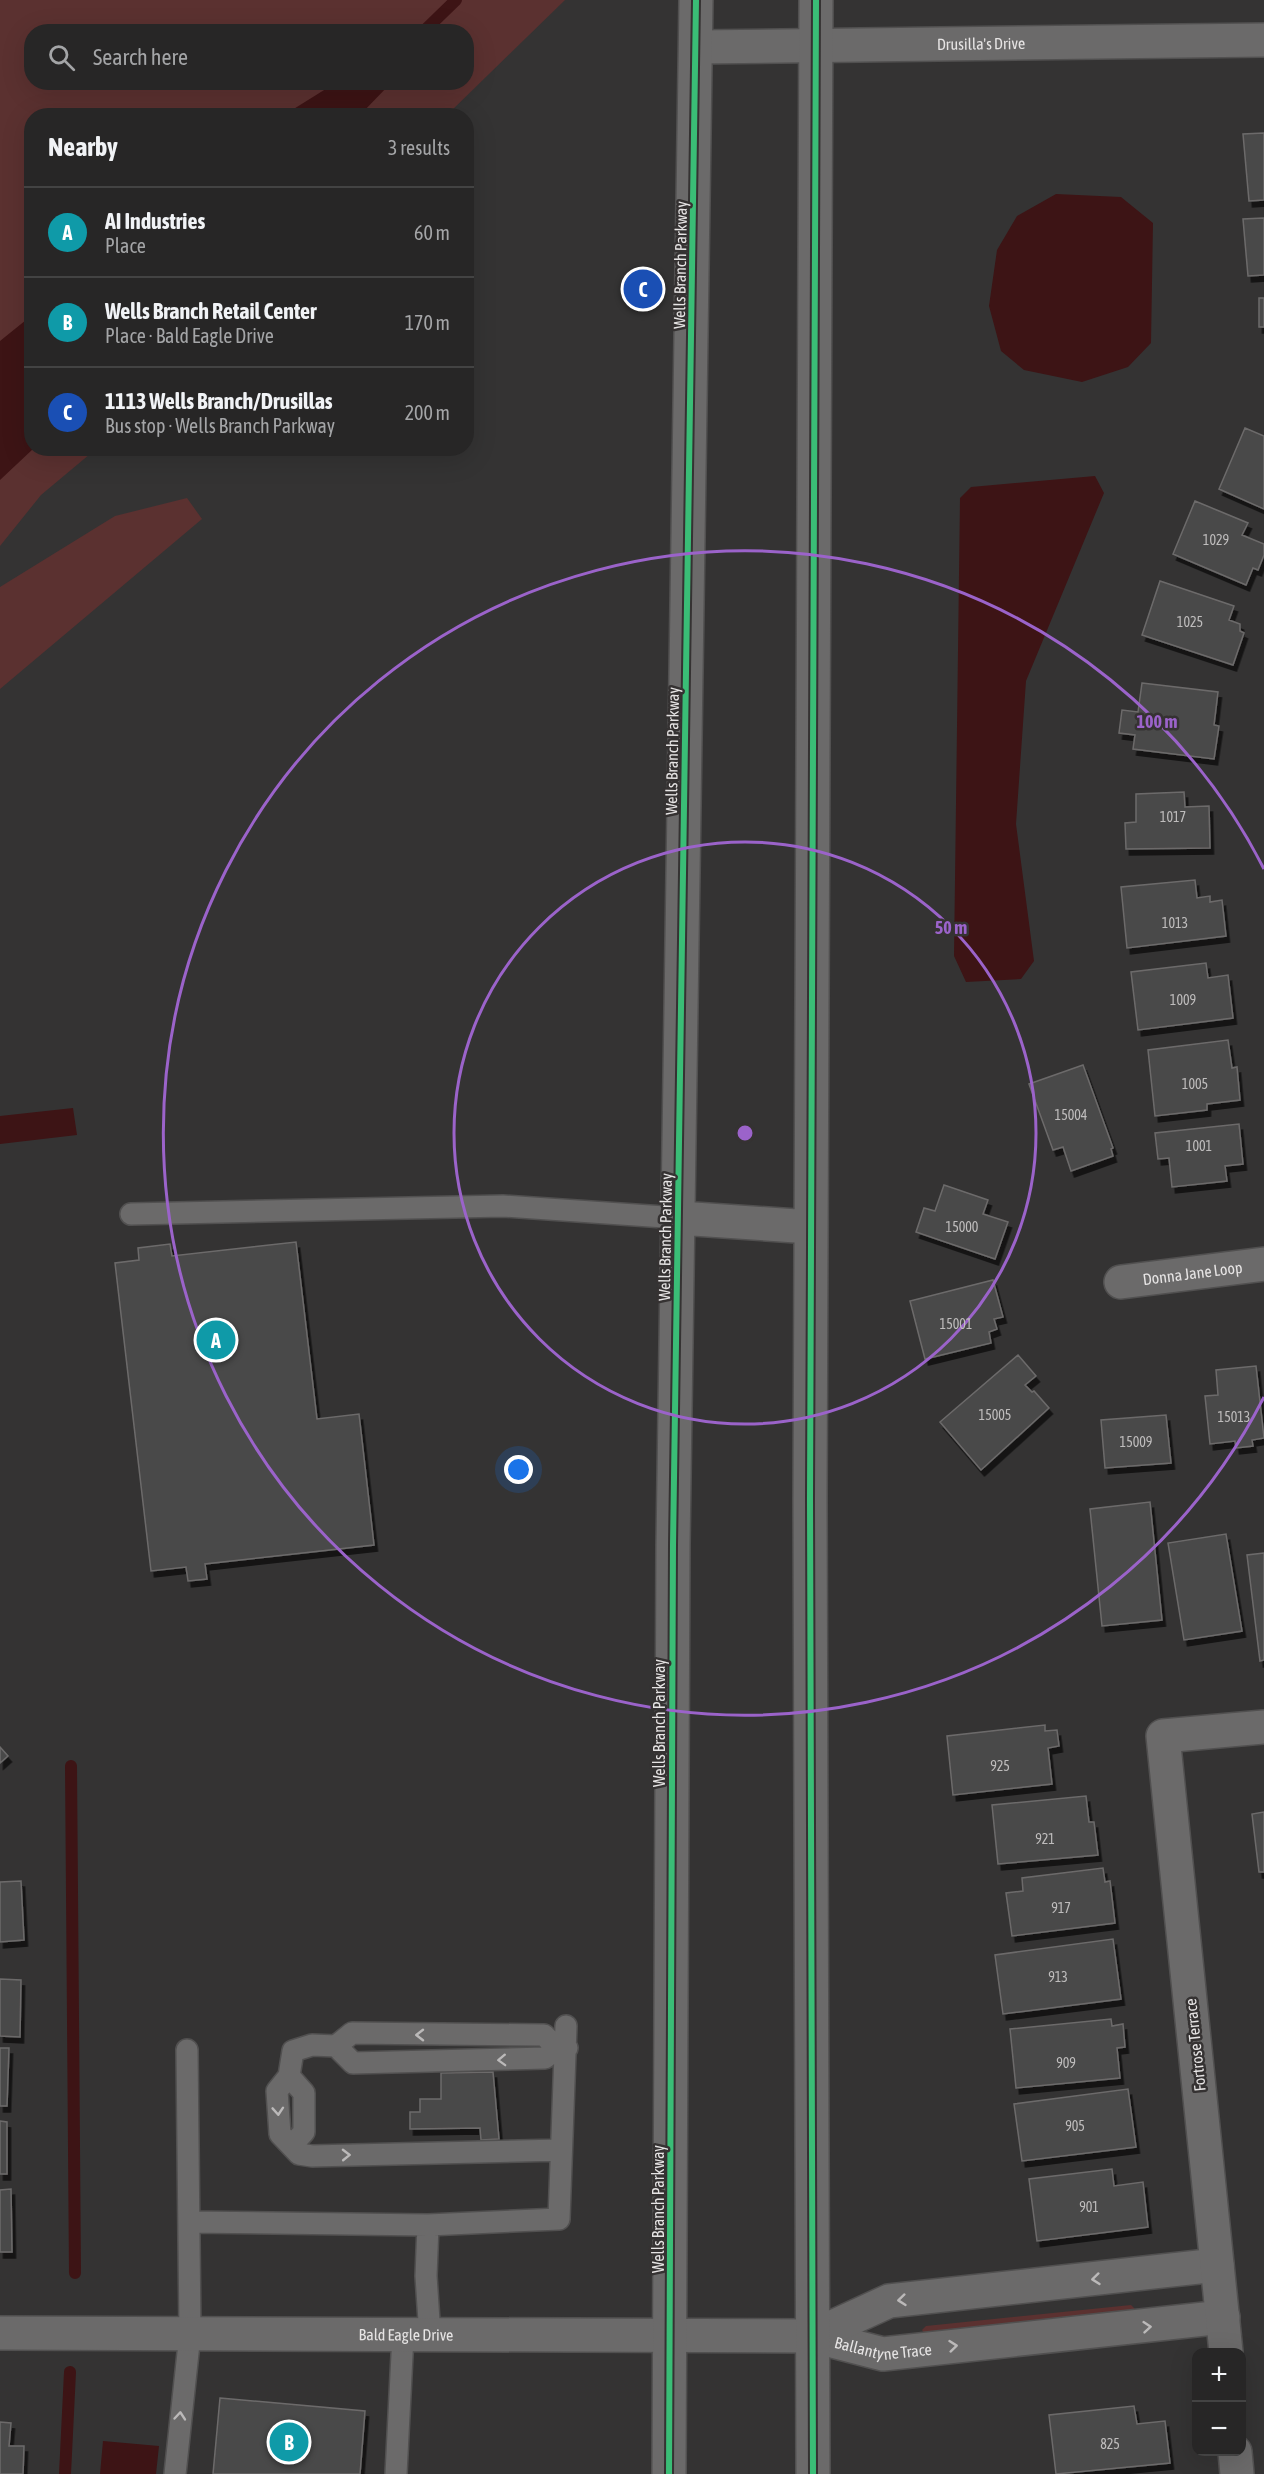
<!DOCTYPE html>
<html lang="en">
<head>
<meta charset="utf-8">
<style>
  :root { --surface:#272626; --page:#333232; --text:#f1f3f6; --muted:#a4a5a7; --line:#434343; --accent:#a8a6a6 }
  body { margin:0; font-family:"Asap Condensed",sans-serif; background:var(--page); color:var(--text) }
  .controls { position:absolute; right:18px; bottom:18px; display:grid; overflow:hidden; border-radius:12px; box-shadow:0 6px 24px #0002 }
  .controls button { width:54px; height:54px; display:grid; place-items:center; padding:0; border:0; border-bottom:2px solid var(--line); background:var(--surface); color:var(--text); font:30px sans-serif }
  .you { position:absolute; left:519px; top:1470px; width:21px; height:21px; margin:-15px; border:4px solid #fff; border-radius:50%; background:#1a73e8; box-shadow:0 0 0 9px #1a73e833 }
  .badge { display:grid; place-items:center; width:39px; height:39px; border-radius:50%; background:var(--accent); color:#fff; font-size:20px; font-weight:700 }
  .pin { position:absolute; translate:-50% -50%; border:3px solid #fff; box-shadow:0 2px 6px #0006 }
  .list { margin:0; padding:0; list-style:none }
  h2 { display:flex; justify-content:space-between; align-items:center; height:78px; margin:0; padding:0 24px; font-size:26px }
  h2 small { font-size:20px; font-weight:400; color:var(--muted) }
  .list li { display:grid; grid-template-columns:39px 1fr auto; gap:18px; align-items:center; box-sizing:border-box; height:90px; padding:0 24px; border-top:2px solid var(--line) }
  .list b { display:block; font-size:22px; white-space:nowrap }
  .list p { margin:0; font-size:20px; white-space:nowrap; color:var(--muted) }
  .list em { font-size:20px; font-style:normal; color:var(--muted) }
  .icon { flex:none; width:33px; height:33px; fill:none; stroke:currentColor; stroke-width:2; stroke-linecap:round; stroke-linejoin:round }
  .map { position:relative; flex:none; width:1264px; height:2474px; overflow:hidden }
  .search { position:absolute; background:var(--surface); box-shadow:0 6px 24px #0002; left:24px; top:24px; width:450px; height:66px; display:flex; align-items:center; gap:15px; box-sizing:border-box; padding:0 21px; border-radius:24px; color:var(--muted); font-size:22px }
  .panel { position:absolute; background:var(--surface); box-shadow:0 6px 24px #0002; left:24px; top:108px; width:450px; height:348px; border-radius:24px }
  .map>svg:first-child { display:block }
  .green { fill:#5b3130; fill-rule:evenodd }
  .water { fill:#3d1415 }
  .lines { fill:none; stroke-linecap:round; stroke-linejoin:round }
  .stream { stroke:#3d1415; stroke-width:12 }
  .building { fill:#4a4848; stroke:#6c6b6b; stroke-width:1.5; filter:url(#shadow) }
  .service-casing { stroke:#515050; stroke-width:24 }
  .minor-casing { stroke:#515050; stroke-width:36 }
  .secondary-casing { stroke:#515050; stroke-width:36 }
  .service { stroke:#6b6a6a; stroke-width:21 }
  .minor { stroke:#6b6a6a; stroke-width:33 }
  .secondary { stroke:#6b6a6a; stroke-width:33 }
  .cycleway-casing { stroke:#353232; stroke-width:10 }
  .cycleway { stroke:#3abd76; stroke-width:6 }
  .oneway { stroke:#bbb9b9 }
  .ring { fill:none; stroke:#9b63ca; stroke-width:3 }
  .labels { text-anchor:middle; stroke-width:5; stroke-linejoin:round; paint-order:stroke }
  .number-label { font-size:14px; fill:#bfbdbd }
  .street-label { font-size:16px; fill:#e6e4e4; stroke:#353232 }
  .centre { fill:#9b63ca; stroke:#353232; stroke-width:3 }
  .ring-label { font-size:18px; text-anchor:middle; font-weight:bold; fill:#9b63ca; stroke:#353232; stroke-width:5; stroke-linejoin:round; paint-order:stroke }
</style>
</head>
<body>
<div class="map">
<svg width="1264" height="2474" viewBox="0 0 1264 2474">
  <defs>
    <filter id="shadow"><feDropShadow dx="3.5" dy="6" stdDeviation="0" flood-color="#0009"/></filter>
  </defs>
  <rect width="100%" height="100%" fill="#343333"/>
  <path class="green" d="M0,0H565L447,115L32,116V448L96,449L41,495L0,546ZM32,32H466V82H32Z
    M187,498L202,519L0,689V587L115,516Z
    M1131,2305L1135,2309L1131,2314L925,2335L922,2330L926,2326Z"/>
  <path class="water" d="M337,82L391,83L360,115H284Z
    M1056,194L1121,197L1153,223L1151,343L1128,367L1082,382L1024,370L1001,351L989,306L997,250L1017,216Z
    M31,316L32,448L33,449L0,480V341Z
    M1095,476L1104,493L1026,681L1016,824L1034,961L1021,979L966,982L954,956L960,498L971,487Z
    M73,1108L77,1135L0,1144V1116Z
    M103,2441L159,2446L156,2474H100Z"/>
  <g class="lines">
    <path class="stream" d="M423,32L456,0
      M71,1766L75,2273
      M65,2474L70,2372"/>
  </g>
  <path class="building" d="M1264,133V200L1249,201L1243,134Z
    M1264,218V275L1248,276L1243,219Z
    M1259,298H1264V327H1259Z
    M1245,428L1264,436V509L1219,489Z
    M1195,501L1248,523L1242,535L1264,544V555L1258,570L1253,568L1246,585L1173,554Z
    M1160,581L1234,606L1229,620L1240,624V631L1244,633L1233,665L1142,635Z
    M1142,683L1218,692L1214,725L1219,726L1214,759L1133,749L1135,735L1119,733L1122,710L1138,712Z
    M1184,792L1185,807L1209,806L1210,848L1126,849L1125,823L1136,822V794Z
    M1195,880L1197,898L1210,896V902L1222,900L1226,936L1127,948L1121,887Z
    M1206,963L1208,978L1228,975L1233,1018L1138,1030L1131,972Z
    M1228,1040L1232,1068L1237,1067L1240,1100L1207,1104V1110L1155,1116L1148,1050Z
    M1083,1065L1113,1148L1111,1149L1113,1156L1071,1171L1063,1147L1053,1150L1029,1084Z
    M1239,1124L1243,1164L1225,1166L1227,1181L1172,1187L1169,1158L1158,1159L1155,1133Z
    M944,1185L988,1200L983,1214L1008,1222L995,1259L916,1232L924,1208L935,1211Z
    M296,1242L317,1419L359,1414L374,1545L205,1564L207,1579L188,1581L186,1567L151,1571L115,1263L139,1260L138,1248L170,1244L172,1256Z
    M993,1280L1003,1317L994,1319L997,1329L989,1332L991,1343L925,1359L910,1301Z
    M1018,1355L1036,1376L1025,1385L1032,1392L1034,1391L1049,1408L981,1470L940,1422Z
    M1256,1366L1264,1438L1252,1440L1253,1446L1236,1448L1235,1441L1210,1444L1205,1396L1218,1395L1216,1370Z
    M1166,1415L1171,1463L1105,1468L1101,1420Z
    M1150,1502L1162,1620L1102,1626L1090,1509Z
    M1226,1534L1242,1631L1184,1640L1168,1543Z
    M1264,1553V1660L1260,1661L1247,1555Z
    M1045,1725V1731L1057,1730L1059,1746L1048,1748L1052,1784L953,1795L947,1736Z
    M0,1747L8,1756L0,1763Z
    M1086,1796L1089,1822H1094L1098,1855L998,1864L992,1805Z
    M1264,1812V1872H1259L1252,1814Z
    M1103,1868L1105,1882L1110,1881L1115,1923L1012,1936L1006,1893L1023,1891L1022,1878Z
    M21,1881L24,1940L0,1942V1882Z
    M1113,1939L1121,1999L1003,2014L995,1955Z
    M0,1979L21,1980L20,2037L0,2036Z
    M1111,2019L1112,2026L1123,2024L1125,2047L1117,2048L1120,2078L1016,2088L1010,2029Z
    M0,2048H9L7,2106H0Z
    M493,2072L499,2139L481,2140L480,2128L410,2129V2112H420V2099H441V2073Z
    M1128,2089L1136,2147L1022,2161L1014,2104Z
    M0,2121L7,2122V2174H0Z
    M1112,2169L1114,2186L1143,2182L1148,2227L1037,2241L1029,2179Z
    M11,2189L12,2252H0V2190Z
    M220,2398L365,2411L360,2474H213Z
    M1134,2406L1137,2424L1165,2421L1170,2463L1056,2474L1049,2415Z
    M0,2422L11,2423L9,2446H24L23,2474H0Z"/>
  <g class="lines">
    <defs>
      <path id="service" d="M131,1214L503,1206L679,1218
        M336,2046L353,2063L545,2058L557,2048H567
        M557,2048L544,2035L352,2033L336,2046L312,2045L293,2051L289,2076L277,2091L280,2134L299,2154L312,2156L561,2150
        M289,2076L304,2093V2132L292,2145
        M189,2222L428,2225L559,2219L566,2026
        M428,2225L426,2276L430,2336
        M175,2474L190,2334L187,2050
        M396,2474L403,2335"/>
      <g id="minor">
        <path id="s1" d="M697,47L1264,40"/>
        <path id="s2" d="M1121,1282L1264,1264"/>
        <path id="s3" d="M0,2333L813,2336L883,2354L1223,2317"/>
        <path d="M813,2336L889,2301L1217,2265"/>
        <path d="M1226,2352L1163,1736L1264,1727"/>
        <path d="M1235,2452L1237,2474"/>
      </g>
      <path id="secondary" d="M679,1218L811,1227
        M669,2474L673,1545L696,0
        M813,2474L810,1499L816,0"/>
    </defs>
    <use href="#service" class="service-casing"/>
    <use href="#minor" class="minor-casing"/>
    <use href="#secondary" class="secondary-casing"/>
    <use href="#service" class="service"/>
    <use href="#minor" class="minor"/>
    <use href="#secondary" class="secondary"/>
    <defs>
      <path id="cycleway" d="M669,2474L673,1545L696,0
        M813,2474L810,1499L816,0"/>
    </defs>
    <use href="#cycleway" class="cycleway-casing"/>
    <use href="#cycleway" class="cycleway"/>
  </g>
  <defs><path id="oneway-chevron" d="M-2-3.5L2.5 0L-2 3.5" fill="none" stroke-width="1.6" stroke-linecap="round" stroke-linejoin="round" transform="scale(1.5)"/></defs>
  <g class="oneway">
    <use href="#oneway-chevron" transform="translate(420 2035) rotate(-180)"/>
    <use href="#oneway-chevron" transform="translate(502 2060) rotate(178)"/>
    <use href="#oneway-chevron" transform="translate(278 2111) rotate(86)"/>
    <use href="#oneway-chevron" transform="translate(346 2155) rotate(-1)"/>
    <use href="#oneway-chevron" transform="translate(1096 2279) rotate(174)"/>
    <use href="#oneway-chevron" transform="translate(902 2300) rotate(174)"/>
    <use href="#oneway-chevron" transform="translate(1147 2327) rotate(-5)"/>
    <use href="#oneway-chevron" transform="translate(953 2346) rotate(-6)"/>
    <use href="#oneway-chevron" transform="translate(180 2416) rotate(-85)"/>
  </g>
  <g class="ring">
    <circle cx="745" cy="1133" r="291"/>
    <path d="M1264 1397A582 582 0 1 1 1264 869"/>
  </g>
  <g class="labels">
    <g class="number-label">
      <text x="1216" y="545">1029</text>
      <text x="1190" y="627">1025</text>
      <text x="1173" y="822">1017</text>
      <text x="1175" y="928">1013</text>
      <text x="1183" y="1005">1009</text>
      <text x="1195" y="1089">1005</text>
      <text x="1071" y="1120">15004</text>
      <text x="1199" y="1151">1001</text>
      <text x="962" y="1232">15000</text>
      <text x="956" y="1329">15001</text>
      <text x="995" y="1420">15005</text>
      <text x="1234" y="1422">15013</text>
      <text x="1136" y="1447">15009</text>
      <text x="1000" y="1771">925</text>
      <text x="1045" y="1844">921</text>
      <text x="1061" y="1913">917</text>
      <text x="1058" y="1982">913</text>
      <text x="1066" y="2068">909</text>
      <text x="1075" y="2131">905</text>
      <text x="1089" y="2212">901</text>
      <text x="1110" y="2449">825</text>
    </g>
    <g class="street-label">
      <text dy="6" stroke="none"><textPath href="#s1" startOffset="284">Drusilla's Drive</textPath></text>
      <text transform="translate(680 265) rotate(-89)" y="6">Wells Branch Parkway</text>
      <text transform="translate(672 751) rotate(-89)" y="6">Wells Branch Parkway</text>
      <text transform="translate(665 1237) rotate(-89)" y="6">Wells Branch Parkway</text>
      <text dy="6" stroke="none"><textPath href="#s2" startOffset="72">Donna Jane Loop</textPath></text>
      <text transform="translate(659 1723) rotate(-90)" y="6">Wells Branch Parkway</text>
      <text transform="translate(1195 2045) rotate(-96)" y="6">Fortrose Terrace</text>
      <text transform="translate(658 2209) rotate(-90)" y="6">Wells Branch Parkway</text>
      <text dy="6" stroke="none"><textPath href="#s3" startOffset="406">Bald Eagle Drive</textPath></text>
      <text dy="6" stroke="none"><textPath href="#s3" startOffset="885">Ballantyne Trace</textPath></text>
    </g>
  </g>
  <circle cx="745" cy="1133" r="9" class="centre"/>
  <g class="ring-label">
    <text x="1157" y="728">100 m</text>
    <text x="951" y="934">50 m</text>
  </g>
</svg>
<div class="controls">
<button>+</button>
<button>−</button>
</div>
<div class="you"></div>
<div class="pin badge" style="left:216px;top:1340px;background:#0f9aa8">A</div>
<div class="pin badge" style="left:289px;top:2442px;background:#0f9aa8">B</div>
<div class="pin badge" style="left:643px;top:289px;background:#1a4fb4">C</div>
<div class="search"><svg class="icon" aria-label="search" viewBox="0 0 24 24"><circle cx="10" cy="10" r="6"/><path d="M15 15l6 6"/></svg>Search here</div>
<section class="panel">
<h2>Nearby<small>3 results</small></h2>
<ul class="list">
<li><span class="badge" style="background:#0f9aa8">A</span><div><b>AI Industries</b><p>Place</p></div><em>60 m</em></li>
<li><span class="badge" style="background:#0f9aa8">B</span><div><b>Wells Branch Retail Center</b><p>Place · Bald Eagle Drive</p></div><em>170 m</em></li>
<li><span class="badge" style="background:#1a4fb4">C</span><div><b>1113 Wells Branch/Drusillas</b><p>Bus stop · Wells Branch Parkway</p></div><em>200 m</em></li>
</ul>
</section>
</div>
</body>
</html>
